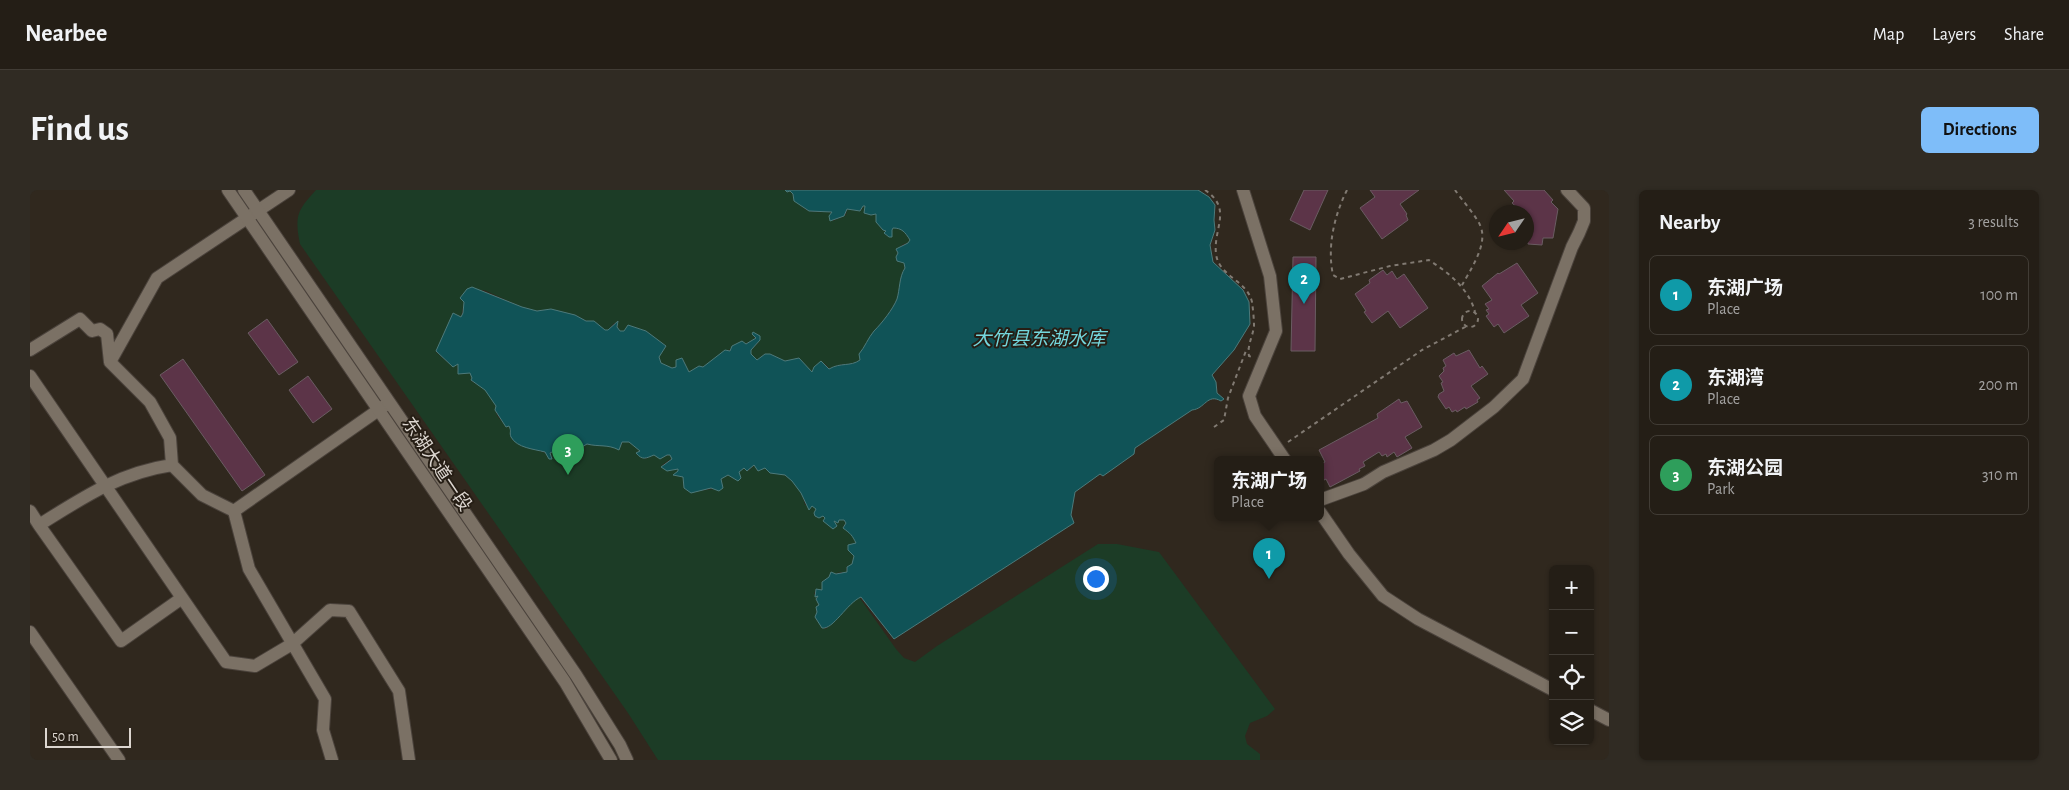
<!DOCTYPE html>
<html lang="en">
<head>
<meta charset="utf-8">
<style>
  :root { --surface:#241e16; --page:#302b23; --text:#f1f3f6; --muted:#a3a2a1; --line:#413c35; --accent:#7ebdf9 }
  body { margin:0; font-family:"Alegreya Sans","Noto Sans SC",sans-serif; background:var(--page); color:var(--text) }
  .controls { position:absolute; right:15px; bottom:15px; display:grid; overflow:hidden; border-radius:8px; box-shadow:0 1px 4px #0004 }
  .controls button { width:45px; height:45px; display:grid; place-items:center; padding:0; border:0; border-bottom:1px solid var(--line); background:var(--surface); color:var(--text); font:25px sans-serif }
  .compass { position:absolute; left:1459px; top:15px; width:45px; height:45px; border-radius:50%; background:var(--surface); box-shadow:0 1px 4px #0004; rotate:235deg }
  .scale { position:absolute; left:15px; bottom:12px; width:86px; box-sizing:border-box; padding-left:5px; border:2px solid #dcd6d0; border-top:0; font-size:14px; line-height:18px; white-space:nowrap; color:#dcd6d0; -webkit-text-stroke:4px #261e15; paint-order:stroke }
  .you { position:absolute; left:1065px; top:388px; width:18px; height:18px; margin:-12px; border:4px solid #fff; border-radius:50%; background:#1a73e8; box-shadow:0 0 0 8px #1a73e833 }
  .badge { display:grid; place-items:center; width:32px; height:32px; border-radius:50%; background:var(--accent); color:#fff; font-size:16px; font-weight:700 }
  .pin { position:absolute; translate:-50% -41px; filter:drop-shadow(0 1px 2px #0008) }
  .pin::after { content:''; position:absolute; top:26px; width:18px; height:15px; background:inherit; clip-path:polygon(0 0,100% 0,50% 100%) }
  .popup { position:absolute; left:1184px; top:266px; width:110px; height:65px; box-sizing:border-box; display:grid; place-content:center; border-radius:8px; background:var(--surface); filter:drop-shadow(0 1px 4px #0005); font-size:16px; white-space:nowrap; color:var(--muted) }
  .popup b { font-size:19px; color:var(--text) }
  .popup::after { content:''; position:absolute; left:50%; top:100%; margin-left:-10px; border:10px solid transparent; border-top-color:var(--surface) }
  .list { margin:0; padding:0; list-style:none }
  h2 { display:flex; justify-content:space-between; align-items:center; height:65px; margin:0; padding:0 20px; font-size:21px }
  h2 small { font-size:16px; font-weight:400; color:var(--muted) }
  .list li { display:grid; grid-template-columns:32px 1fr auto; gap:15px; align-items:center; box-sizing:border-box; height:80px; margin:0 10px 10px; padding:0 10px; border:1px solid var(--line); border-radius:8px }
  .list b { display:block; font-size:19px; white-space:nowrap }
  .list p { margin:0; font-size:16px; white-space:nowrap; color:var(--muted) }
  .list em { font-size:16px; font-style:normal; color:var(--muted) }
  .icon { flex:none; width:28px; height:28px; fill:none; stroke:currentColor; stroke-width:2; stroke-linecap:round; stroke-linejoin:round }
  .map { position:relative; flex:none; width:1579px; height:570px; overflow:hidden; border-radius:8px }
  header { display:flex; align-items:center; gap:30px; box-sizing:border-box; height:70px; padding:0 25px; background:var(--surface); border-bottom:1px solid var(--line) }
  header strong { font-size:24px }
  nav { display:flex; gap:28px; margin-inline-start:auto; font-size:18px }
  .intro { display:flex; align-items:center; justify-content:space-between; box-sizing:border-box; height:120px; padding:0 30px }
  h1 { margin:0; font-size:35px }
  .button { padding:12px 22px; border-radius:8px; background:var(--accent); color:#111; font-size:18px; font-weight:700 }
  main { display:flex; gap:30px; padding:0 30px }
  aside { flex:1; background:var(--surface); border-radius:8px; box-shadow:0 1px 4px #0004 }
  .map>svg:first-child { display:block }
  .green { fill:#1c3c26 }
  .water { fill:#105357; stroke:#4d7a7b }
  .building { fill:#5c3448; stroke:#6a5c62 }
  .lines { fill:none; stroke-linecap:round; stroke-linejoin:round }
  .street-casing { stroke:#4b433c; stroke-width:14 }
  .secondary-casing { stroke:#4b433c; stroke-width:14 }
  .path { stroke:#817a72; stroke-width:2; stroke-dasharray:4 4; stroke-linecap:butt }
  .street { stroke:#7b7165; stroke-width:12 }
  .secondary { stroke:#7b7165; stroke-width:12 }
  .labels { text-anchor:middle; stroke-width:4; stroke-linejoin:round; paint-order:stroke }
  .street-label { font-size:18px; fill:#dcd6d0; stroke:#261e15 }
  .water-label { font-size:19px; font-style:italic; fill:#74d7dd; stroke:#261e15 }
</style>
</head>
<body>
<header>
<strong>Nearbee</strong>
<nav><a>Map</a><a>Layers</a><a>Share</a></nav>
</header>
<div class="intro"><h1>Find us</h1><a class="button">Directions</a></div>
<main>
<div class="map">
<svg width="1579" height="570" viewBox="0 0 1579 570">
  <rect width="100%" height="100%" fill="#30281e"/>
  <path class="green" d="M286,0H755L757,2L760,1C768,10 771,22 786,22C792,23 797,21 802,23L803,31L816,25L817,19L828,21L832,20L833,16L835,17L834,23L841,25L846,24V32L853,40L857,41L854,43L859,47L863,38C873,38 875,43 880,50L878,53L873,54L867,61L868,65L866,67L867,71L874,73L875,78C869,88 871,101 866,111C856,132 834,148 830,170C819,177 812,171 800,179L794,173H788L782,183L769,168L755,171L740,164H735L727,170L721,164V160L728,153L725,146L724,150L693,162L673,177L669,176L659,182L652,168L646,177L642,178L631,173L629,167L636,156L616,141L598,135L595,141H589L587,135L584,133L578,140H575L545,125L521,119L507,121L492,117L454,100L433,104L430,108L434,112L431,127L423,123L406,162L423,177L429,173L427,180L433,183H440L442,188L441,191L455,199L466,216V223L468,227L476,236H479L488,254L515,263L522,269L520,263L523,261L526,263L532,257L543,259L557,254L581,256L589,259L593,252H599L610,261L607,263L615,269L624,265L632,267L640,265L642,268L632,275L637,281L648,279L649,280L644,285L653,287L654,298L660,302L693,298L691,289L698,285L711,288L709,282L714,278L718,281L725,275L728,281L735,278C744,284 744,281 752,284C764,288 773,303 775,315H784L787,319L784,322L793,326L797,333L803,338L807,336L804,331L811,329L816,332L813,337L823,346L826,353L819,355L820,362L824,366L822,374L816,378L817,382L815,383L811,382L799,385V387L792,392V400L786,399L784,404L788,406L786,409L789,415L786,417L787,422L785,427L792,438L796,439C807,429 815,415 829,407L866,459L874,468L885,472L907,456L1068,354H1087L1129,362L1245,519L1237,526L1220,533L1215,546L1217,554L1230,564V570H628L598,523L270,54C264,25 268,20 286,0Z"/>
  <path class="water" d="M755,0H1168L1179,7L1185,15L1184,30L1185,40L1180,55L1183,72L1213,100L1219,112L1220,134L1204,160L1182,185L1186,192L1187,203L1194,209L1191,211C1177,203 1175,219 1162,220L1105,258L1104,264L1073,286L1070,284L1045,302L1041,325L1044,333L864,449L831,407C817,413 803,440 792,438L785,427L787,422L786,417L789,415L786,409L788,406L785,407L786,399L792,400V392L799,387L801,382L806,384L817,382V377L822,374L824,366L818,360V355L826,353C822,345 821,344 813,338L816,333L814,330H809L808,333L804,331L807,336L803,339L793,331L795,328L793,326L789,328L785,326L784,323L786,319L782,316L779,320L771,303L762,291L755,285L740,283L735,278L728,281L724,275L717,281L714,278L709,282L711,288L708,291L698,285L691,289L693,298L689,301L681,298L661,303L654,298L653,287L643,285L648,281V279L637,281L631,277L642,269L640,265H637L630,269L624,265C616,268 613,271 606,263L610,261L599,252H592L589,260C578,254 568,257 557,254L545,261L532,257L529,264L524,261L520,263L522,269H519L515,262C504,259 487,258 481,247C479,242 482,242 479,236L476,237L465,220L466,216L455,200L441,190L442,188L440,183L428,184V174L423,177L406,161L423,123L431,127L433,123L434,112L430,108L437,99L442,97L492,117L507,121L521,119L545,125L556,131H564L575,140H578L588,131L587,137L590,141H594L598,135L616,141L636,156L629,167L631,173L642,178L646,177V170L652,168L659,182L669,176L673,177L695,160L700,161L702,156L712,151L716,154L726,148L722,144L723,142L730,146V150L721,160V164L727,170L735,164H740L755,171L769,168L782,182L784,177L791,171L799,179C811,172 820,177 830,170L829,164C835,157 838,148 844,141C852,133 863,119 867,109C870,99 869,87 875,78L874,73L867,71L866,67L868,63L866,59L878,53L880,50C875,42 872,38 863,38L862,40V47H859L854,43L856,41L853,40L846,32V24L841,25L834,23L835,16H833L830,21L817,19L814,26L800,31L799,26L802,22L779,21L764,11L763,4L760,1L757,2Z"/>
  <path class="building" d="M1274,0H1298L1280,40L1260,30Z
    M1340,0H1389L1370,14L1377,24L1376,25L1378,30L1352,49L1330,18L1345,7Z
    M1474,0H1514L1523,10L1521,12L1528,19L1523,48H1513L1512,55L1498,54L1496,22H1492L1482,13L1484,11Z
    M1263,67H1286L1285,161H1261Z
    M1487,73L1508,103L1491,115L1499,126L1474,143L1468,134L1464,137L1456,126L1459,124L1456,120L1459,119L1455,114L1462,110L1452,96L1468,83L1469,84Z
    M1353,80L1357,85L1362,81L1367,89L1374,84L1398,118L1370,138L1358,121L1342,133L1334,122L1336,121L1325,104L1340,93L1339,90Z
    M237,129L268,172L249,185L218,143Z
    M1439,160L1450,178L1452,176L1458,184L1441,196L1450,208L1447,210L1448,212L1436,219L1435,217L1427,222L1426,220L1422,222L1419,217L1416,219L1408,207L1409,204L1414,201L1411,193L1413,192L1409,186L1414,181L1413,178L1416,176L1413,170L1424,163L1426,166Z
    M153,169L235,285L212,301L130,185Z
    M278,186L302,219L283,233L259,200Z
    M1369,209L1371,213L1377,211L1392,237L1375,247L1382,258L1367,267L1364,262L1357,267L1356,264L1352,266L1349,262L1333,272L1335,276L1329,279L1330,281L1300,297L1296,289L1290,292V274L1295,272L1289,260L1348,228L1347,224Z"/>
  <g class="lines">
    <defs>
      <path id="street" d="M1213,0L1240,86L1246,141L1219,206L1225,226L1255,270
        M0,160L50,129L62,141L70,139L77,144L80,172L127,88L259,0
        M0,186L196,472L225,476L262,454L300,420L319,421L369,501L379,570
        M142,275L172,305L204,321
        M1290,310L1334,294L1353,282L1404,260L1421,250L1464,217L1493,189L1542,57L1549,43L1554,31V18L1537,0
        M0,321L9,335C54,307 89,283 142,275L140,248L120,212L80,172
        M1290,322L1319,364L1353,406L1388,429L1523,500
        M9,335L91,451L152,408
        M0,442L89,570
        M1560,520L1579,530
        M302,570L293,540L295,509L219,379L204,321L357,214"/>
      <path id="secondary" d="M198,0L535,492L581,570
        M214,0L546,485L590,555L597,570"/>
    </defs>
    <use href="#street" class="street-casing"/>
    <use href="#secondary" class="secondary-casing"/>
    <path class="path" d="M1175,0C1203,19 1183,38 1186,64C1189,87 1217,90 1222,112C1223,119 1224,129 1224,136C1223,146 1217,155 1219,166L1222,167
      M1317,0C1304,26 1297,57 1303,85L1310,89L1360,76L1399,70C1419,83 1439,99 1445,122
      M1425,0C1432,10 1446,26 1450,35C1459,54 1440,80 1431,97
      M1432 129a8 8 0 1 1 16 0a8 8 0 1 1-16 0Z
      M1184,237L1194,230L1198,208L1217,158
      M1258,252L1392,160L1437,136"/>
    <use href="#street" class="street"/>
    <use href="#secondary" class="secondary"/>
  </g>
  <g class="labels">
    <g class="street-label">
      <text transform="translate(407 274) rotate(56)" y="6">东湖大道一段</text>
    </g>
    <g class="water-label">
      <text x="1009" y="155">大竹县东湖水库</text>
    </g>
  </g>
</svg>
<div class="controls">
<button>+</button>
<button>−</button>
<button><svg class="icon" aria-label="locate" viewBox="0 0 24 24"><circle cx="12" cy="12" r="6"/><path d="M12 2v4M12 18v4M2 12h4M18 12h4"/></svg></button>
<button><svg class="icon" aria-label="layers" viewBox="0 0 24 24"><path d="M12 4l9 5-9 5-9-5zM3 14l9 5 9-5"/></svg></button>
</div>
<svg class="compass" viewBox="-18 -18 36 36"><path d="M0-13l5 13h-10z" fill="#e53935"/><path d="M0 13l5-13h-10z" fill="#a3a2a1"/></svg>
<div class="scale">50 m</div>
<div class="you"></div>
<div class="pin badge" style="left:1239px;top:389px;background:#0f9aa8">1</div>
<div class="popup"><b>东湖广场</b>Place</div>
<div class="pin badge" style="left:1274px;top:114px;background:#0f9aa8">2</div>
<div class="pin badge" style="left:538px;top:285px;background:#2e9e5b">3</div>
</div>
<aside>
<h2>Nearby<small>3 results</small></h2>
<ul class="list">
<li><span class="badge" style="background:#0f9aa8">1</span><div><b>东湖广场</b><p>Place</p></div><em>100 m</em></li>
<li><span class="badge" style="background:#0f9aa8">2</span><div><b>东湖湾</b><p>Place</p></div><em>200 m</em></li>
<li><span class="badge" style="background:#2e9e5b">3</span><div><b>东湖公园</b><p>Park</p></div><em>310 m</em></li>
</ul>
</aside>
</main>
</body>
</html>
